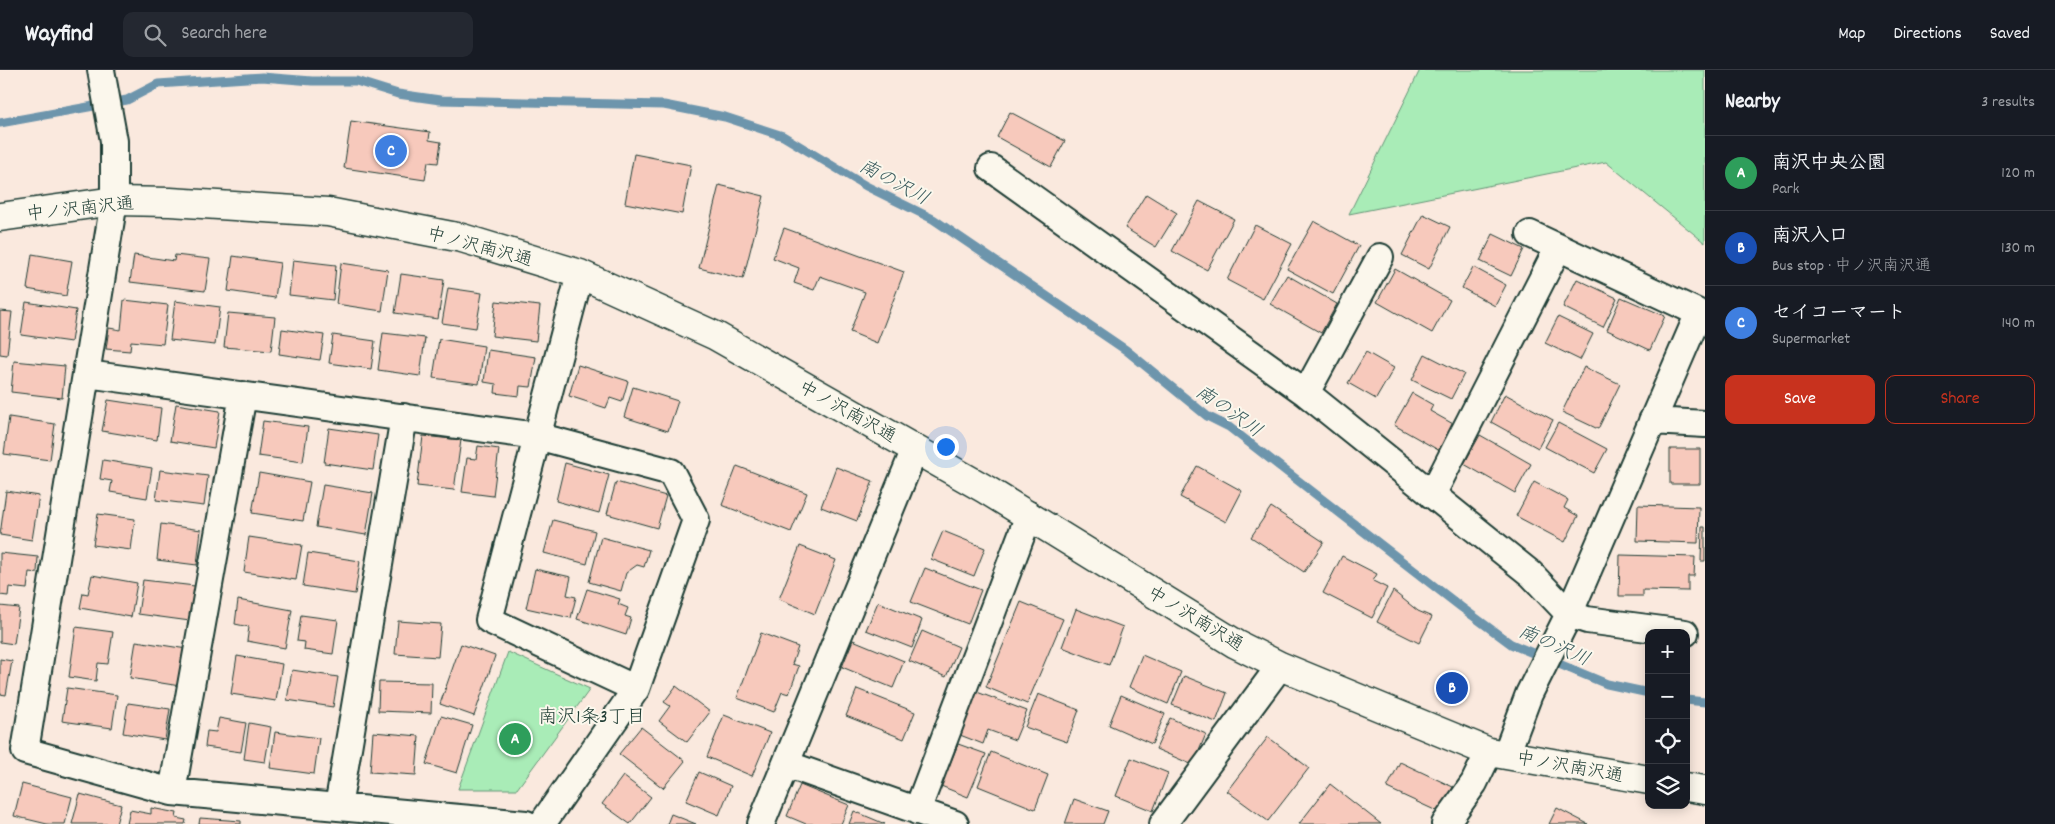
<!DOCTYPE html>
<html lang="en">
<head>
<meta charset="utf-8">
<style>
  :root { --surface:#171b24; --page:#242831; --text:#f1f3f6; --muted:#9ea1a6; --line:#363941; --accent:#c8321e }
  body { margin:0; font-family:Dekko,"Klee One",sans-serif; background:var(--page); color:var(--text) }
  .controls { position:absolute; right:15px; bottom:15px; display:grid; overflow:hidden; border-radius:10px; box-shadow:0 2px 12px #0003 }
  .controls button { width:45px; height:45px; display:grid; place-items:center; padding:0; border:0; border-bottom:1px solid var(--line); background:var(--surface); color:var(--text); font:25px sans-serif }
  .you { position:absolute; left:945px; top:376px; width:18px; height:18px; margin:-12px; border:4px solid #fff; border-radius:50%; background:#1a73e8; box-shadow:0 0 0 8px #1a73e833 }
  .badge { display:grid; place-items:center; width:32px; height:32px; border-radius:50%; background:var(--accent); color:#fff; font-size:16px; font-weight:700 }
  .pin { position:absolute; translate:-50% -50%; border:2px solid #fff; box-shadow:0 1px 5px #0006 }
  .list { margin:0; padding:0; list-style:none }
  h2 { display:flex; justify-content:space-between; align-items:center; height:65px; margin:0; padding:0 20px; font-size:21px }
  h2 small { font-size:16px; font-weight:400; color:var(--muted) }
  .list li { display:grid; grid-template-columns:32px 1fr auto; gap:15px; align-items:center; box-sizing:border-box; height:75px; padding:0 20px; border-top:1px solid var(--line) }
  .list b { display:block; font-size:19px; white-space:nowrap }
  .list p { margin:0; font-size:16px; white-space:nowrap; color:var(--muted) }
  .list em { font-size:16px; font-style:normal; color:var(--muted) }
  .actions { display:flex; gap:10px; padding:15px 20px }
  .actions a { flex:1; padding:11px 0; border:1px solid var(--accent); border-radius:10px; text-align:center; font-size:18px; color:var(--accent) }
  .actions .main { background:var(--accent); color:#fff }
  .icon { flex:none; width:28px; height:28px; fill:none; stroke:currentColor; stroke-width:2; stroke-linecap:round; stroke-linejoin:round }
  .map { position:relative; flex:none; width:1705px; height:754px; overflow:hidden }
  header { display:flex; align-items:center; gap:30px; box-sizing:border-box; height:70px; padding:0 25px; background:var(--surface); border-bottom:1px solid var(--line) }
  header strong { font-size:24px }
  nav { display:flex; gap:28px; margin-inline-start:auto; font-size:18px }
  .search { width:350px; height:45px; background:var(--page); display:flex; align-items:center; gap:12px; box-sizing:border-box; padding:0 18px; border-radius:10px; color:var(--muted); font-size:19px }
  main { display:flex }
  aside { flex:1; background:var(--surface) }
  .map>svg:first-child { display:block }
  .green { fill:#a9ecb7; stroke:#649476 }
  .lines { fill:none; stroke-linecap:round; stroke-linejoin:round }
  .stream { stroke:#6d95ac; stroke-width:9 }
  .building { fill:#f7c9bc; stroke:#1f3d34 }
  .minor-casing { stroke:#1f3d34; stroke-width:30 }
  .tertiary-casing { stroke:#1f3d34; stroke-width:31 }
  .minor { stroke:#fbf7ec; stroke-width:26 }
  .tertiary { stroke:#fbf7ec; stroke-width:28 }
  .labels { text-anchor:middle; stroke-width:4; stroke-linejoin:round; paint-order:stroke }
  .street-label { font-size:18px; fill:#1f3d34; stroke:#fbf7ec }
  .water-label { font-size:19px; font-style:italic; fill:#395a5c; stroke:#fbf7ec }
  .neighbourhood-label { font-size:19px; fill:#1f3d34; stroke:#fbf7ec }
</style>
</head>
<body>
<header>
<strong>Wayfind</strong>
<div class="search"><svg class="icon" aria-label="search" viewBox="0 0 24 24"><circle cx="10" cy="10" r="6"/><path d="M15 15l6 6"/></svg>Search here</div>
<nav><a>Map</a><a>Directions</a><a>Saved</a></nav>
</header>
<main>
<div class="map">
<svg width="1705" height="754" viewBox="0 0 1705 754">
  <rect width="100%" height="100%" fill="#fae9de"/>
  <filter id="ink" filterUnits="userSpaceOnUse"><feTurbulence type="fractalNoise" baseFrequency=".02" numOctaves="2"/><feDisplacementMap in="SourceGraphic" scale="10" xChannelSelector="R" yChannelSelector="G"/><feConvolveMatrix kernelMatrix="1 2 1 2 8 2 1 2 1" color-interpolation-filters="sRGB"/></filter>
  <g filter="url(#ink)">
    <path class="green" d="M1420,0H1705V173L1606,92L1349,144Z
      M508,582L590,619L517,719H458Z"/>
    <g class="lines">
      <path class="stream" d="M0,53L127,30L158,14L262,7L312,11H356L398,24L440,30L664,35L725,47L783,66L866,116L933,149L1126,280L1207,346L1229,357L1461,537L1511,574L1607,614L1649,623
        M1686,630L1705,632"/>
    </g>
    <path class="building" d="M1010,42L1065,71L1051,97L997,67Z
      M351,51L430,62L429,70L441,72L438,93L428,92L425,110L344,98Z
      M634,84L691,95L682,144L625,133Z
      M719,115L764,126L743,209L699,198Z
      M1146,124L1177,143L1156,177L1125,158Z
      M1199,131L1234,149L1207,200L1172,181Z
      M1423,144L1450,157L1429,199L1402,185Z
      M1314,151L1359,176L1333,224L1287,199Z
      M1255,155L1292,174L1263,229L1227,210Z
      M784,158L904,202L877,273L850,262L865,222L820,206L814,220L794,213L799,198L773,188Z
      M1493,164L1524,179L1511,206L1480,191Z
      M32,184L72,191L66,226L27,219Z
      M134,185L174,191L175,185L210,189L205,221L130,212Z
      M233,186L280,193L275,228L228,221Z
      M293,190L336,195L333,230L289,225Z
      M341,193L388,200L382,241L336,234Z
      M1473,197L1506,215L1495,236L1462,218Z
      M1395,199L1450,230L1432,263L1377,232Z
      M401,204L444,210L438,249L395,243Z
      M1287,205L1337,234L1321,263L1270,234Z
      M1577,209L1617,228L1603,257L1563,237Z
      M448,218L482,223L476,258L442,253Z
      M1621,227L1665,246L1650,280L1607,260Z
      M124,230L168,235L163,274L131,271L130,281L106,279L109,258L121,260Z
      M175,231L220,237L215,275L170,270Z
      M496,231L540,236L536,271L492,266Z
      M26,232L76,240L71,272L21,265Z
      M0,241L12,242L7,285L0,284Z
      M228,243L275,247L271,281L224,277Z
      M1558,247L1593,264L1580,290L1545,273Z
      M282,259L324,265L320,290L279,284Z
      M383,263L425,268L420,306L378,300Z
      M333,265L375,271L371,299L329,293Z
      M439,269L484,276L479,314L433,308Z
      M488,280L536,287L531,317L520,316L519,326L495,323L496,314L484,312Z
      M1366,282L1394,298L1376,329L1348,313Z
      M1425,284L1464,304L1451,329L1412,310Z
      M14,291L65,296L62,328L11,322Z
      M578,295L628,311L622,332L610,328L606,338L569,326Z
      M1584,297L1620,314L1598,359L1562,342Z
      M633,317L678,331L668,361L624,347Z
      M1412,323L1433,335L1430,341L1455,355L1440,381L1394,355Z
      M1505,324L1553,350L1538,378L1491,352Z
      M108,330L161,338L157,370L102,361Z
      M176,334L220,341L214,378L170,371Z
      M9,347L55,354L50,390L4,384Z
      M263,351L308,357L303,392L258,386Z
      M1558,353L1607,379L1594,403L1545,377Z
      M329,358L378,365L373,400L324,393Z
      M1480,365L1531,394L1515,423L1464,394Z
      M423,366L461,370L454,420L417,416Z
      M478,376L499,379L493,426L462,422L467,388L476,389Z
      M1670,379H1700V414H1670Z
      M103,390L152,398L147,428L110,422L112,411L100,409Z
      M565,393L609,405L599,443L556,431Z
      M737,396L807,423L791,462L722,435Z
      M1197,396L1242,421L1226,452L1180,427Z
      M836,397L873,411L857,451L821,437Z
      M160,400L208,406L204,436L156,430Z
      M259,403L310,412L303,451L252,443Z
      M616,412L666,426L657,458L607,444Z
      M1534,412L1568,430L1564,438L1578,446L1565,472L1516,446Z
      M323,415L373,423L366,465L316,457Z
      M6,421L39,426L32,470L0,465Z
      M1638,435L1699,437L1698,473L1637,471Z
      M1271,437L1324,472L1304,502L1251,467Z
      M98,444L135,449L131,480L93,475Z
      M553,450L595,461L587,494L544,483Z
      M161,454L201,460L197,495L157,490Z
      M1702,457H1705V491H1701Z
      M943,461L985,478L974,506L931,489Z
      M249,467L302,475L296,510L244,502Z
      M601,467L649,480L644,497L637,495L626,503L621,521L589,512Z
      M800,476L836,490L815,544L779,529Z
      M0,483L38,487L37,503L29,502L27,519L9,517L8,526L0,525Z
      M308,483L360,491L355,524L303,516Z
      M1620,485L1695,487L1694,506H1688V521L1643,520V526H1619Z
      M1342,486L1377,504L1373,511L1387,518L1372,548L1323,523Z
      M925,498L981,520L968,554L911,532Z
      M535,499L571,507L567,525L576,527L571,548L526,538Z
      M92,505L137,513L131,547L80,538L83,523L88,524Z
      M143,510L195,516L190,551L138,544Z
      M587,519L620,529L618,534L628,538L625,546L631,548L626,565L577,549Z
      M1393,521L1418,541L1432,547L1419,573L1377,552Z
      M238,530L292,540L285,578L247,571L249,557L235,554Z
      M878,532L922,550L912,578L866,560Z
      M1021,532L1063,549L1027,634L986,617Z
      M0,536L19,538L14,574L0,572Z
      M1076,539L1123,557L1109,595L1062,577Z
      M301,545L338,550L333,584L304,580L305,572L297,571Z
      M398,551L441,554L438,587L395,584Z
      M76,557L113,562L108,594L98,593L96,611L69,607Z
      M922,561L959,577L946,607L909,591Z
      M761,563L798,577L792,594L799,596L789,624L782,622L774,642L737,628Z
      M853,570L904,591L893,618L842,597Z
      M136,571L187,579L180,616L130,608Z
      M461,574L495,586L474,646L440,634Z
      M1142,585L1181,602L1168,634L1129,617Z
      M237,586L282,594L276,631L231,624Z
      M0,589L12,591L6,625L0,624Z
      M292,600L338,607L333,637L287,630Z
      M1184,606L1227,623L1216,652L1172,635Z
      M379,612L432,613L431,643L378,641Z
      M676,616L710,642L687,672L659,651L670,636L664,632Z
      M67,618L117,625L112,658L62,651Z
      M857,619L915,642L904,669L846,646Z
      M977,622L1027,641L1015,670L988,660L983,674L960,665Z
      M1038,624L1079,640L1067,672L1025,657Z
      M1121,625L1165,644L1152,674L1109,655Z
      M128,633L170,639L165,670L123,663Z
      M724,645L770,663L752,706L707,687Z
      M441,646L472,655L457,703L426,694Z
      M219,648L246,653L241,682L205,677L207,661L216,662Z
      M1170,648L1206,664L1193,695L1156,679Z
      M249,653L271,657L265,692L244,689Z
      M641,657L685,691L663,718L619,684Z
      M275,662L319,668L314,704L270,698Z
      M373,662L419,666L416,705L370,702Z
      M1268,667L1309,698L1268,751L1227,721Z
      M958,674L986,684L968,727L941,716Z
      M991,682L1048,705L1035,739L978,716Z
      M1131,688L1168,703L1153,741L1116,726Z
      M1400,692L1453,717L1441,743L1387,718Z
      M699,702L731,716L719,745L686,731Z
      M623,706L651,727L630,754L602,734Z
      M22,714L72,727L65,754H47L14,746Z
      M1330,714L1381,754H1299Z
      M800,715L849,735L841,754H806L787,746Z
      M80,724L121,735L116,754H72Z
      M1074,729L1108,741L1103,754H1065Z
      M151,738L177,743L176,748L186,750L185,754H127L130,740L151,744Z
      M1557,738L1588,754H1549Z
      M854,741L885,754H849Z
      M671,744L696,754H667Z
      M200,748L241,751V754H199Z"/>
    <g class="lines">
      <defs>
        <path id="minor" d="M101,0L114,71V131L25,681L172,722L526,754
          M991,98L1306,323L1531,504L1569,544L1587,550L1685,563
          M580,204L489,550L636,619
          M87,304L537,366L671,402L696,450L636,619L542,754
          M1306,323L1380,187
          M1652,351L1705,354
          M1432,425L1558,178
          M1506,685L1529,624L1569,544L1699,243L1530,164
          M786,694L955,754
          M172,722L243,325
          M338,737L404,347
          M917,741L1029,445
          M761,754L915,379
          M1163,754L1280,596
          M1445,754L1474,713L1489,682"/>
        <path id="tertiary" d="M0,147L114,131L170,132L328,142L462,168L580,204L716,266L985,419L1236,574L1280,596L1489,682L1649,710
          M1686,717L1705,720"/>
      </defs>
      <use href="#minor" class="minor-casing"/>
      <use href="#tertiary" class="tertiary-casing"/>
      <use href="#minor" class="minor"/>
      <use href="#tertiary" class="tertiary"/>
    </g>
  </g>
  <g class="labels">
    <g class="street-label">
      <text transform="translate(80 138) rotate(-6)" y="6">中ノ沢南沢通</text>
      <text transform="translate(480 176) rotate(15)" y="6">中ノ沢南沢通</text>
      <text transform="translate(848 341) rotate(29)" y="6">中ノ沢南沢通</text>
      <text transform="translate(1196 548) rotate(31)" y="6">中ノ沢南沢通</text>
      <text transform="translate(1570 696) rotate(10)" y="6">中ノ沢南沢通</text>
    </g>
    <g class="water-label">
      <text transform="translate(895 111) rotate(28)" y="7">南の沢川</text>
      <text transform="translate(1230 340) rotate(35)" y="7">南の沢川</text>
      <text transform="translate(1555 574) rotate(24)" y="7">南の沢川</text>
    </g>
    <g class="neighbourhood-label">
      <text x="592" y="652">南沢1条3丁目</text>
    </g>
  </g>
</svg>
<div class="controls">
<button>+</button>
<button>−</button>
<button><svg class="icon" aria-label="locate" viewBox="0 0 24 24"><circle cx="12" cy="12" r="6"/><path d="M12 2v4M12 18v4M2 12h4M18 12h4"/></svg></button>
<button><svg class="icon" aria-label="layers" viewBox="0 0 24 24"><path d="M12 4l9 5-9 5-9-5zM3 14l9 5 9-5"/></svg></button>
</div>
<div class="you"></div>
<div class="pin badge" style="left:515px;top:669px;background:#2e9e5b">A</div>
<div class="pin badge" style="left:1452px;top:618px;background:#1a4fb4">B</div>
<div class="pin badge" style="left:391px;top:81px;background:#3f7fe0">C</div>
</div>
<aside>
<h2>Nearby<small>3 results</small></h2>
<ul class="list">
<li><span class="badge" style="background:#2e9e5b">A</span><div><b>南沢中央公園</b><p>Park</p></div><em>120 m</em></li>
<li><span class="badge" style="background:#1a4fb4">B</span><div><b>南沢入口</b><p>Bus stop · 中ノ沢南沢通</p></div><em>130 m</em></li>
<li><span class="badge" style="background:#3f7fe0">C</span><div><b>セイコーマート</b><p>Supermarket</p></div><em>140 m</em></li>
</ul>
<div class="actions"><a class="main">Save</a><a>Share</a></div>
</aside>
</main>
</body>
</html>
